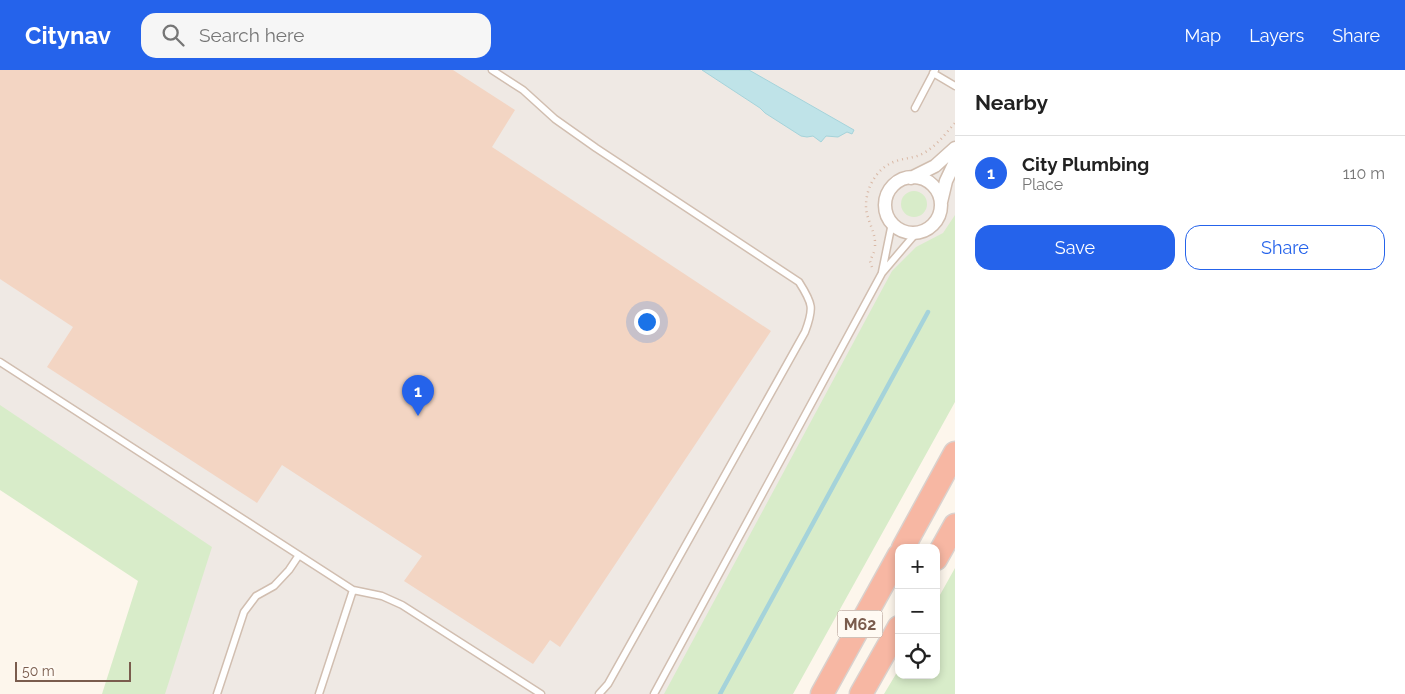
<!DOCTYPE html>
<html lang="en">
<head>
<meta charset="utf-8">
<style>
  :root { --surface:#fff; --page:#f6f6f6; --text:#222; --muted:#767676; --line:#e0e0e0; --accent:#2563eb }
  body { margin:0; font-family:Raleway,sans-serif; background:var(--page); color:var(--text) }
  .controls { position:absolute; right:15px; bottom:15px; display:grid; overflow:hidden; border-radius:10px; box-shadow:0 2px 8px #0003 }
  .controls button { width:45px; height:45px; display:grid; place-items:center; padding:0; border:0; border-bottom:1px solid var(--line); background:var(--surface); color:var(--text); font:25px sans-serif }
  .scale { position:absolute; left:15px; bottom:12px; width:116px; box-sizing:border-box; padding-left:5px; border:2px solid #7a5c4d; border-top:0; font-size:14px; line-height:18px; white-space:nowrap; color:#7a5c4d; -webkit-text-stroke:4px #fffaf3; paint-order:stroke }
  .you { position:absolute; left:646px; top:251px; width:18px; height:18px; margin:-12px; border:4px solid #fff; border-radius:50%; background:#1a73e8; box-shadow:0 0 0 8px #1a73e833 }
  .badge { display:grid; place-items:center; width:32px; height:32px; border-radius:50%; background:var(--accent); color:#fff; font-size:16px; font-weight:700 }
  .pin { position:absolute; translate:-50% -41px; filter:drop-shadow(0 1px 2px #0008) }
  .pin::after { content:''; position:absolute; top:26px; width:18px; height:15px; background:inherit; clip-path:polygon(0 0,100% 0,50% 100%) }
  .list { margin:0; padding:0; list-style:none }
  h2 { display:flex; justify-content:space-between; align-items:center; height:65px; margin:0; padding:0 20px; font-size:21px }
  h2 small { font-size:16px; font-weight:400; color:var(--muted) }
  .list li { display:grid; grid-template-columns:32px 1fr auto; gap:15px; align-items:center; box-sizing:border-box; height:75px; padding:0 20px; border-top:1px solid var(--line) }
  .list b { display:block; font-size:19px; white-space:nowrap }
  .list p { margin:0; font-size:16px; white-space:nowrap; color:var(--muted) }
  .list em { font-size:16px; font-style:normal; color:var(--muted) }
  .actions { display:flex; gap:10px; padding:15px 20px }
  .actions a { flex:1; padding:11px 0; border:1px solid var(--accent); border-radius:15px; text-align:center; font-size:18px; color:var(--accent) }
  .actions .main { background:var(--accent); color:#fff }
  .icon { flex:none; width:28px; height:28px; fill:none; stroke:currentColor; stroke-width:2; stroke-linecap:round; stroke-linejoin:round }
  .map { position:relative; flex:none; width:955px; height:624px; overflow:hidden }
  header { display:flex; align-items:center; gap:30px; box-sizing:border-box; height:70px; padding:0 25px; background:var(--accent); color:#fff }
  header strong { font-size:24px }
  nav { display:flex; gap:28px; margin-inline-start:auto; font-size:18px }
  .search { width:350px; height:45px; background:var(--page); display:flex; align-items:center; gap:12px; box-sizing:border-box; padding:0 18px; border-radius:15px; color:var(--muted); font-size:19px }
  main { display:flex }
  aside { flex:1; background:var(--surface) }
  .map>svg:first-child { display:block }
  .industrial { fill:#efe9e4 }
  .green { fill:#d8ecc9 }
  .water { fill:#bfe3e8; stroke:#a5d3da }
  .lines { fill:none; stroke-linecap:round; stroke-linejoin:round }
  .stream { stroke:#a5d3da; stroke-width:4.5 }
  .building { fill:#f3d5c3 }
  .lane-casing { stroke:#d1beb0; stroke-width:9 }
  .street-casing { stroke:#d1beb0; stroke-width:15 }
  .highway-casing { stroke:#dad1cd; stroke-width:25 }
  .path { stroke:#d9b8a5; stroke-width:2.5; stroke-dasharray:1 4; stroke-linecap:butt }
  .lane { stroke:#fff; stroke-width:6 }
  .street { stroke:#fff; stroke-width:12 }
  .highway { stroke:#f7b7a3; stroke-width:22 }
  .labels { text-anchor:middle; stroke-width:5; stroke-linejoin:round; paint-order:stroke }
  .shield { fill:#fffaf3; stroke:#a28b7f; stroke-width:1 }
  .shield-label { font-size:16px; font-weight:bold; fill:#7a5c4d }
</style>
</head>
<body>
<header>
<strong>Citynav</strong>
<div class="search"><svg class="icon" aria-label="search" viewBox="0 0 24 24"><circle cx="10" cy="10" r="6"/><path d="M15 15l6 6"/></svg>Search here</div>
<nav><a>Map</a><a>Layers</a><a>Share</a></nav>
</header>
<main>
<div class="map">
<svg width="955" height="624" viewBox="0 0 955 624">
  <rect width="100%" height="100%" fill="#fdf6ec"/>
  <path class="industrial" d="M0,0H955V261L752,624H164L210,477L0,338Z"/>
  <path class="green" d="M901 134a13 13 0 1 1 26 0a13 13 0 1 1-26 0Z
    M955,145V332L793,624H664L892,201L916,177L943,163Z
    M0,335L212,477L165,624H102L138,511L0,420Z
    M955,498V624H884L899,599V605H936V532Z"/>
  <path class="water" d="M702,0H749L854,60L852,64L847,62L838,67L826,66L821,72L813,66L807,67L801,66L765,43L760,38Z"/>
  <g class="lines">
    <path class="stream" d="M720,624L928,242"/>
  </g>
  <path class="building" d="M0,0H453L515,40L492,77L771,261L560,577L550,570L533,594L404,511L422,486L282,395L257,433L47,297L73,257L0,209Z"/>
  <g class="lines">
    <defs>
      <path id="lane" d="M492,0L523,20L555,49L596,78L799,212C813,234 814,238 805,262L608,614L599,624
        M933,3L955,16
        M915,38L935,0
        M882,202L892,153
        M0,292L353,520L382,526L402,535L541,624
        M217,624L244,542L256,526L274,516L289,500L299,485
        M319,624L353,520
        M654,624L882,203L917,162"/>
      <path id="street" d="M885 135a28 28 0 1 1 56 0a28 28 0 1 1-56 0Z
        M911,108L935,96L955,78
        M941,132L946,111L955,92"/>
      <path id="highway" d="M903,478L955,383
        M936,489L955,455
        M822,624L899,485
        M861,624L899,557"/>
    </defs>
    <use href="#lane" class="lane-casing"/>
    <use href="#street" class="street-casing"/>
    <use href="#highway" class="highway-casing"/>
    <path class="path" d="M875,176C876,161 866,150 866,136C866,116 878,97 896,91C905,88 914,88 922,84C936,77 945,64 955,53
      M872,197L870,191L874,182"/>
    <use href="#lane" class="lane"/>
    <use href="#street" class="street"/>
    <use href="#highway" class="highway"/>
  </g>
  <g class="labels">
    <rect class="shield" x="837.5" y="540.5" width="45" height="27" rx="4"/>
    <g class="shield-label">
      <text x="860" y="560">M62</text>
    </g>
  </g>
</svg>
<div class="controls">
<button>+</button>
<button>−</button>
<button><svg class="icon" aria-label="locate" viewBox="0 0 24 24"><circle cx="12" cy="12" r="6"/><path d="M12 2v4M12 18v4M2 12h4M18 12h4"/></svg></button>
</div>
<div class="scale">50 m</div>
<div class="you"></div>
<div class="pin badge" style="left:418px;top:346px">1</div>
</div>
<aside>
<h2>Nearby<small></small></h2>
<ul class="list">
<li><span class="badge">1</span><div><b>City Plumbing</b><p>Place</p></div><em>110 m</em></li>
</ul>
<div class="actions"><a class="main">Save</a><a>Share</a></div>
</aside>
</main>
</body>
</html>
